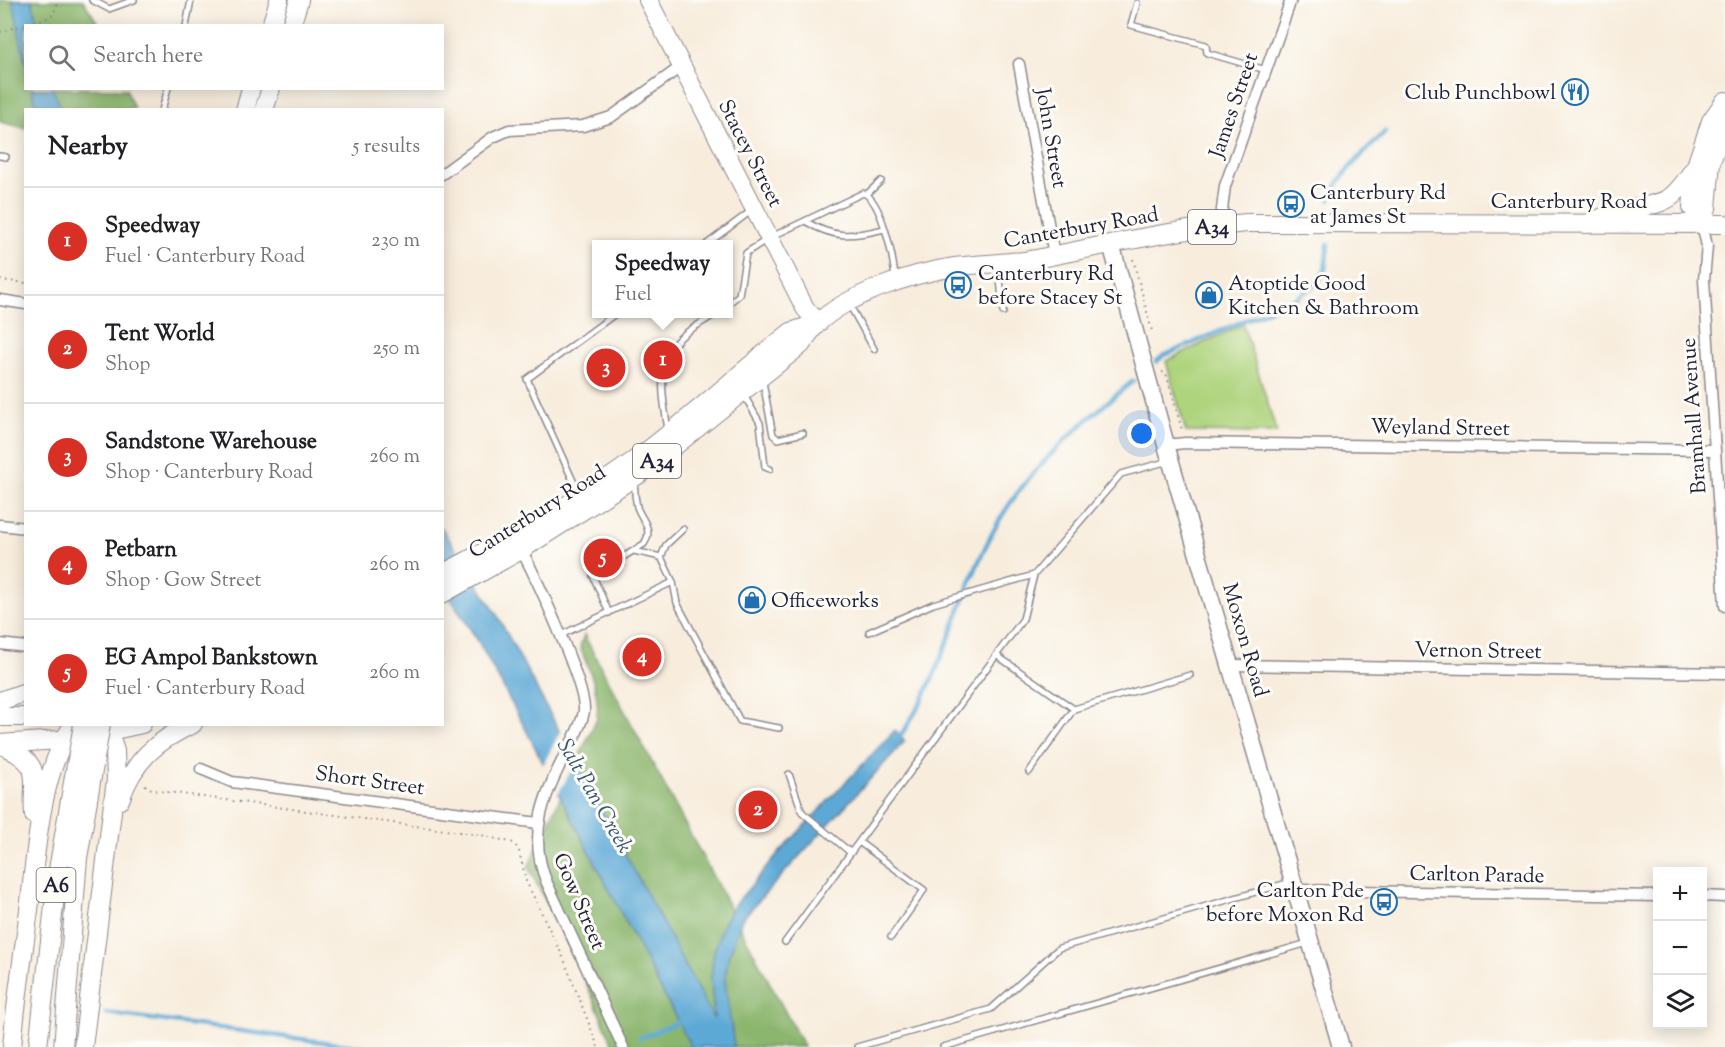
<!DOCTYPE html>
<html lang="en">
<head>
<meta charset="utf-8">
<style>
  :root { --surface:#fff; --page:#f2f2f2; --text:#202124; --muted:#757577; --line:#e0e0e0; --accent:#d93025 }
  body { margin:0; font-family:"Sorts Mill Goudy",serif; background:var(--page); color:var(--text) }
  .controls { position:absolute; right:18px; bottom:18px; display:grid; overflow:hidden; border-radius:0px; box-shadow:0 3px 15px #0003 }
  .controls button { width:54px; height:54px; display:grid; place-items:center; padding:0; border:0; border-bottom:2px solid var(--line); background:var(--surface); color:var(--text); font:30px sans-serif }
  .you { position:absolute; left:1142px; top:434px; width:21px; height:21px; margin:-15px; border:4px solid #fff; border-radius:50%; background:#1a73e8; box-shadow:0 0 0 9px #1a73e833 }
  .badge { display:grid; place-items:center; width:39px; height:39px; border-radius:50%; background:var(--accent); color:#fff; font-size:20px; font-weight:700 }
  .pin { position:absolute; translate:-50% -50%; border:3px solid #fff; box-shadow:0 2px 6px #0006 }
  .popup { position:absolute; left:592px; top:240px; width:141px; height:78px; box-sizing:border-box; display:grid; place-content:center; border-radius:0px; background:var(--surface); filter:drop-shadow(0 2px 4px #0005); font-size:20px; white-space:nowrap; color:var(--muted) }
  .popup b { font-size:22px; color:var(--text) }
  .popup::after { content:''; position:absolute; left:50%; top:100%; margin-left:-12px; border:12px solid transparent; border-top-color:var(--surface) }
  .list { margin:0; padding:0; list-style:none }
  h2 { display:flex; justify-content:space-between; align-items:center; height:78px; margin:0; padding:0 24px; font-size:26px }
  h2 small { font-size:20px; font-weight:400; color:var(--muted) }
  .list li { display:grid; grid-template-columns:39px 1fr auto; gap:18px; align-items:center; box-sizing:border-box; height:108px; padding:0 24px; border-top:2px solid var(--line) }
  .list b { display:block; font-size:22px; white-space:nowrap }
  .list p { margin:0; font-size:20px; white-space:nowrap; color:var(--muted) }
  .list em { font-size:20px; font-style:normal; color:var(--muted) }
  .icon { flex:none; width:33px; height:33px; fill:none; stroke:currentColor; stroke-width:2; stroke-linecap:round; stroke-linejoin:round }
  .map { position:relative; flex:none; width:1725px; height:1047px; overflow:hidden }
  .search { position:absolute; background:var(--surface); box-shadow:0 3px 15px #0003; left:24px; top:24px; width:420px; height:66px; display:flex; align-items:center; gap:15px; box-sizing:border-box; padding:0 21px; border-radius:0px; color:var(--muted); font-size:22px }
  .panel { position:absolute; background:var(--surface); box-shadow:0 3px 15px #0003; left:24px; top:108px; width:420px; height:618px; border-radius:0px }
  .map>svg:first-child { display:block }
  .green { fill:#afd47e; stroke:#687b5c; stroke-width:1.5 }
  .forest { fill:#8bb66d; stroke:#566c54; stroke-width:1.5 }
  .water { fill:#5da9d6; stroke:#406688; stroke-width:1.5 }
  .pier { fill:#f8eddd }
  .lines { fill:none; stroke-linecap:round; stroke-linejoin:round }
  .stream { stroke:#5da9d6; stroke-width:4.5 }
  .service-casing { stroke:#8d888c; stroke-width:8 }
  .minor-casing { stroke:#8d888c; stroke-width:13 }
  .secondary-casing { stroke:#8d888c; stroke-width:19 }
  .primary-casing { stroke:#8d888c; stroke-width:20 }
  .trunk-casing { stroke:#8d888c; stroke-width:20 }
  .path { stroke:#8d888c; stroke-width:2; stroke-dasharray:1.5 4.5; stroke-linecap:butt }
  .service { stroke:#fff; stroke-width:5 }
  .minor { stroke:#fff; stroke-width:10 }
  .secondary { stroke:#fff; stroke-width:16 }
  .primary { stroke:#fff; stroke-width:18 }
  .trunk { stroke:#fff; stroke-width:18 }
  .trunk-bridge-casing { stroke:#8d888c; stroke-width:20; stroke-linecap:butt }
  .trunk-bridge { stroke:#fff; stroke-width:18 }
  .labels { text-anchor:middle; stroke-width:6; stroke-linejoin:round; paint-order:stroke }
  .shield { fill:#fdfcf7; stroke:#646373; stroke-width:1.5 }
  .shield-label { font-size:20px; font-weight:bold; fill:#22223b }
  .poi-label { font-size:21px; fill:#22223b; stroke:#fdfcf7; text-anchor:start }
  .street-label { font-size:21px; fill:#22223b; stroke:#fdfcf7 }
  .water-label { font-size:22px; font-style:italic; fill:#3a5879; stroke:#fdfcf7 }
</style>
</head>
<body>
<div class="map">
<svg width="1725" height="1047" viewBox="0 0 1725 1047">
  <rect width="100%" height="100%" fill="#fdfcf7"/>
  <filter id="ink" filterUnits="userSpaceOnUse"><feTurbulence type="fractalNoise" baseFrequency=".0167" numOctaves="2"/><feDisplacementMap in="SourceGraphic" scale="12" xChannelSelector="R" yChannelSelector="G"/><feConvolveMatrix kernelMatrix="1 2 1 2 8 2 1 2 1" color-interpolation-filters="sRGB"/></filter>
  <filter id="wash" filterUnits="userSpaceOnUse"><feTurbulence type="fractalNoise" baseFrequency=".008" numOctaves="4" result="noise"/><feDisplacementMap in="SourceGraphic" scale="24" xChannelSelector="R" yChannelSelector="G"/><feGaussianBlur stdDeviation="1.35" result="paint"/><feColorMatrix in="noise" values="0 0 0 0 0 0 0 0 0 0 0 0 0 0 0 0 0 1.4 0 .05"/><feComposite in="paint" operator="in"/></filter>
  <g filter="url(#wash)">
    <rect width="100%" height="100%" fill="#f8eddd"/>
    <path class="green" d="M1243,324L1277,433L1186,432L1166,361Z"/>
    <path class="forest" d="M0,0H83L99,25L26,26V88L126,89L134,109L26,110L25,128L0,122Z
      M584,635L804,1047H614L578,964L528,867L597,718C600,691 590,672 580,647Z"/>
    <path class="water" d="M13,0H32L38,25L26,26L25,63Z
      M32,89H53L61,109H37Z
      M442,528L496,613L714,1019L711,977L714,952L723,924L734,906L776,856L895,730L905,741L742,919L728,959L725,980L734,1047H691L527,732L478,641L443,587Z"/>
    <path class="pier" d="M562,728L578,759L557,795L542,767Z"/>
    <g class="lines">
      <path class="stream" d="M1330,200C1338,173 1367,152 1385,132
        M1156,362L1163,356L1296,298L1316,284L1325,270L1328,244
        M898,739C945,675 958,596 995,528C1026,470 1083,422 1133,381
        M106,1013L362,1047
        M640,1038L684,1020"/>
    </g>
  </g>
  <g filter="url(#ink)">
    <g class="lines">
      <defs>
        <path id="service" d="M92,0L109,9L134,0
          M1137,3L1131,25L1206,45L1207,53L1266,70
          M186,26L191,0
          M162,110L168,88
          M0,156L6,157
          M867,194L881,181
          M805,221C834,239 852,237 884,229
          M707,244L751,211
          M999,266L1003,312
          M729,303L739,295L746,253L769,238L863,193C882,199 894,261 895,280
          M849,304L874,349
          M763,382L773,435L778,439L803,433
          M744,395L760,423L765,467L770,469
          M668,429C663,401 657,371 673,346C681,333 703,323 715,314
          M579,494L527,379L615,314
          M634,551L661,557
          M673,582L677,603L740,721L779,728
          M609,613L593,576L644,544C654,529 642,521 637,507C635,498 634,490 635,481
          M869,632L933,604L1034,575L1121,474L1169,461
          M561,635L673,582L661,557L666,545L683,529
          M996,655L1074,709L1190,675
          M1029,772L1074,709
          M789,774L802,812L851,853
          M859,842L924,890L891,937
          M785,942L1023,619L1034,575
          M857,1047L991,1009L1059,948L1291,882
          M943,1047L1308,943"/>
        <path id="minor" d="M1019,64L1054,255
          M442,174L493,137L509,130L583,126L611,117L682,66
          M1702,224L1707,246L1704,280L1725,606
          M1220,225L1225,186L1291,0
          M0,300L26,304
          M1166,445L1185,443L1715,450
          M0,525L26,528
          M519,546C534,572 586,685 584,711C582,725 574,737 568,749C545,794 526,833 547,883L623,1047
          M0,644L26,647
          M1230,665L1725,673
          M201,769L232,782L538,823
          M1295,890L1658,896
          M1702,896L1725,897"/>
        <path id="secondary" d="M1111,244L1166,445L1341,1047"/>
        <path id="primary" d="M1588,224C1599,219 1611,213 1623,210C1663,202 1669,207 1693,170
          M1702,224L1692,207L1696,166L1711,121L1725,101
          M1702,224L1707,208L1711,162L1725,122"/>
        <path id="trunk" d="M648,0L805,308L818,323
          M271,26L279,0
          M291,26L299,0
          M245,110L251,88
          M264,110L271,88
          M442,574C510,539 578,502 639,457C692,418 740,372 791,332L818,323
          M442,594L521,550L641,473L801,345C806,338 811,330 817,324C847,294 914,273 955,267C982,263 1009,264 1036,259C1106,245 1176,229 1247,223L1725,224
          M0,701L26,692
          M0,717H26
          M0,744L73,739L142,724
          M2,745C46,767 31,774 34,815
          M120,800C133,761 157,740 193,724
          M12,1047C16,1001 23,956 29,910C36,853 40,771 74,724
          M83,1047L116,779L115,751L106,724"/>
      </defs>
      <use href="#service" class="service-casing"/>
      <use href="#minor" class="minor-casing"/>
      <use href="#secondary" class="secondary-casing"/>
      <use href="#primary" class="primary-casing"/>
      <use href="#trunk" class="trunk-casing"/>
      <path class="path" d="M0,32L47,18L53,15L59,0
        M1133,259L1152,331
        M0,280L26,283
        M1162,372L1166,373L1182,430
        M145,785L153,790L481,835L514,843L519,851L526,881L563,957L598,1047"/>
      <use href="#service" class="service"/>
      <use href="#minor" class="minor"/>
      <use href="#secondary" class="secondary"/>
      <use href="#primary" class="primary"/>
      <use href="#trunk" class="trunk"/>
      <defs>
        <path id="trunk-bridge" d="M38,1047L58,870L83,724
          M63,1047L78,858L101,724"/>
      </defs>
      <use href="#trunk-bridge" class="trunk-bridge-casing"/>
      <use href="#trunk-bridge" class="trunk-bridge"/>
    </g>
  </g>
  <defs>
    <symbol id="restaurant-ring" viewBox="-11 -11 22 22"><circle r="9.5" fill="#fdfcf7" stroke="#1f6fb2" stroke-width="1.5"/><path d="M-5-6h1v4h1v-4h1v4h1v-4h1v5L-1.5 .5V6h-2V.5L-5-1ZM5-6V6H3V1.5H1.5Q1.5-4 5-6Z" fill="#1f6fb2"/></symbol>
    <symbol id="bus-ring" viewBox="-11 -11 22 22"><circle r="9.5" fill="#fdfcf7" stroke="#1f6fb2" stroke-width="1.5"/><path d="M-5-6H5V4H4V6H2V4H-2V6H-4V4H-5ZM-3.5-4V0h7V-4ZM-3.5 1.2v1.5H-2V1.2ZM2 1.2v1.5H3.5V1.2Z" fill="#1f6fb2"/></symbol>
    <symbol id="shop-ring" viewBox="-11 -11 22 22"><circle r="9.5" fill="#fdfcf7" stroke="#1f6fb2" stroke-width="1.5"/><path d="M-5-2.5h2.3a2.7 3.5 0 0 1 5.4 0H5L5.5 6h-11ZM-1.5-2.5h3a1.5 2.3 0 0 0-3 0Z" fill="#1f6fb2"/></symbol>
  </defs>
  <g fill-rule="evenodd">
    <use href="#restaurant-ring" x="1560" y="77" width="30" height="30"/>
    <use href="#bus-ring" x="1276" y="189" width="30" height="30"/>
    <use href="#bus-ring" x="943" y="270" width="30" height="30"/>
    <use href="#shop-ring" x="1194" y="280" width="30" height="30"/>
    <use href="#shop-ring" x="737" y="585" width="30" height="30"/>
    <use href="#bus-ring" x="1369" y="887" width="30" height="30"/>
  </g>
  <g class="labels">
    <g class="shield">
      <rect x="1188" y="210" width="48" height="34" rx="4.5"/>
      <rect x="633" y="444" width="48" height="34" rx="4.5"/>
      <rect x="36.5" y="868" width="39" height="34" rx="4.5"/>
    </g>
    <g class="shield-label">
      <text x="1212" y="234">A34</text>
      <text x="657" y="468">A34</text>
      <text x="56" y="892">A6</text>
    </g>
    <g class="poi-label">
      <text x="1556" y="99" text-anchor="end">Club Punchbowl</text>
      <text x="1310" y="199">Canterbury Rd<tspan x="1310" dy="24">at James St</tspan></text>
      <text x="978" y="280">Canterbury Rd<tspan x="978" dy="24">before Stacey St</tspan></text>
      <text x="1228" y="290">Atoptide Good<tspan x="1228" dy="24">Kitchen &amp; Bathroom</tspan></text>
      <text x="771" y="607">Officeworks</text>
      <text x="1364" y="897" text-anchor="end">Carlton Pde<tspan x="1364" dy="24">before Moxon Rd</tspan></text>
    </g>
    <g class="street-label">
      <text transform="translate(1233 105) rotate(-71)" y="7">James Street</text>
      <text transform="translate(1052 138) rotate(80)" y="7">John Street</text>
      <text transform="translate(751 153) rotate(63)" y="7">Stacey Street</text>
      <text x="1569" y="208">Canterbury Road</text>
      <text transform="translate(1081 227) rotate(-10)" y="7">Canterbury Road</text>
      <text transform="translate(1693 416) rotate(-94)" y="7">Bramhall Avenue</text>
      <text transform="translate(1440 427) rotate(1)" y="7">Weyland Street</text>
      <text transform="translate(537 511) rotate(-32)" y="7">Canterbury Road</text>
      <text transform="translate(1246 640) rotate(74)" y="7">Moxon Road</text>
      <text transform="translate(1478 650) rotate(1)" y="7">Vernon Street</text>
      <text transform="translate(370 780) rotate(8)" y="7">Short Street</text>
      <text transform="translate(1477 874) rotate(1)" y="7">Carlton Parade</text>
      <text transform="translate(580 901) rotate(67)" y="7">Gow Street</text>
    </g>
    <g class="water-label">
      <text transform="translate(596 795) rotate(60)" y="8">Salt Pan Creek</text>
    </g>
  </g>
</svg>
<div class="controls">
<button>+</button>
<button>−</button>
<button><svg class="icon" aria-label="layers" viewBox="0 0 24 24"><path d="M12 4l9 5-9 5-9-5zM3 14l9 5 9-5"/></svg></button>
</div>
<div class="you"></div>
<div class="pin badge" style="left:663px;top:360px">1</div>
<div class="popup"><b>Speedway</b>Fuel</div>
<div class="pin badge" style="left:758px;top:810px">2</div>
<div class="pin badge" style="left:606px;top:368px">3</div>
<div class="pin badge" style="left:642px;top:657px">4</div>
<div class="pin badge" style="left:603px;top:558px">5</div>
<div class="search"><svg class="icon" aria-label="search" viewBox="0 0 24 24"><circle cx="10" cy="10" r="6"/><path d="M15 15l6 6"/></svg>Search here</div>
<section class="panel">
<h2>Nearby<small>5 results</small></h2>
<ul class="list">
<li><span class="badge">1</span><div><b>Speedway</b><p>Fuel · Canterbury Road</p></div><em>230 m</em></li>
<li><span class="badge">2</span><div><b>Tent World</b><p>Shop</p></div><em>250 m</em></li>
<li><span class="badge">3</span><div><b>Sandstone Warehouse</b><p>Shop · Canterbury Road</p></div><em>260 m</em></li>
<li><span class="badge">4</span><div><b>Petbarn</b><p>Shop · Gow Street</p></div><em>260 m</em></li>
<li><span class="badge">5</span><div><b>EG Ampol Bankstown</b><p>Fuel · Canterbury Road</p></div><em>260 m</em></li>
</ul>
</section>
</div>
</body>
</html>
